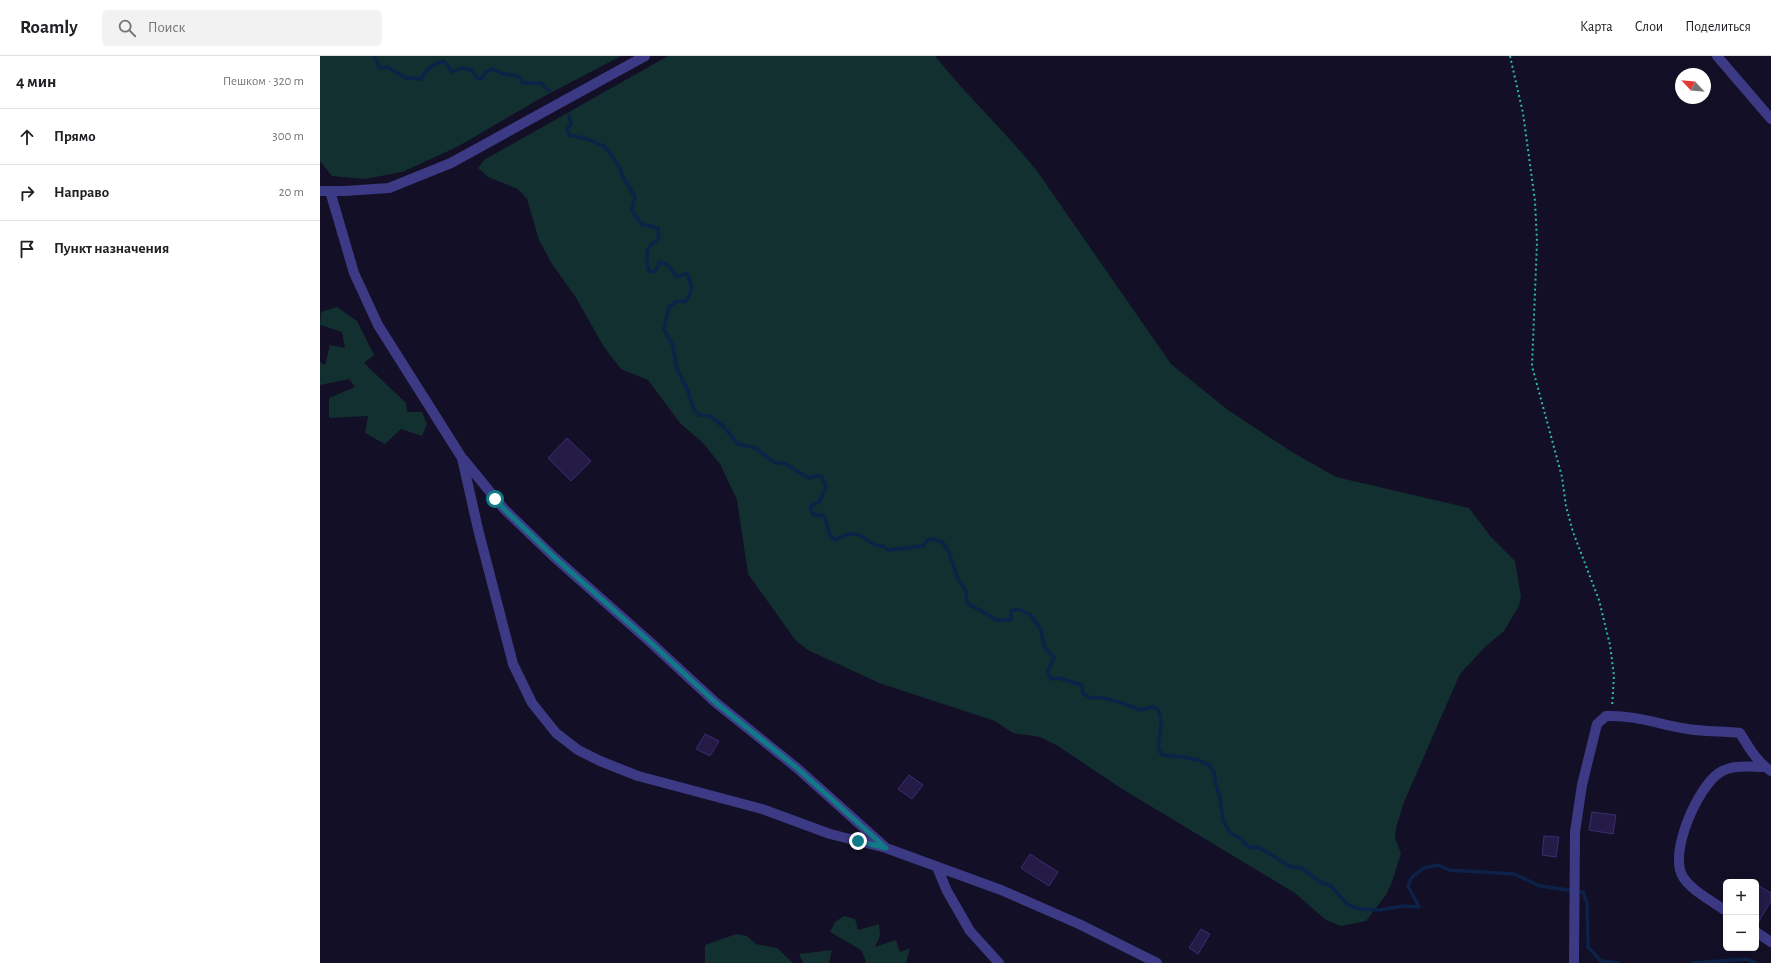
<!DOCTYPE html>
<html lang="ru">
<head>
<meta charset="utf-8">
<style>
  :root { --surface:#fff; --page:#f2f2f2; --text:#202124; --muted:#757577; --line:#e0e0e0 }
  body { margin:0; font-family:"Alegreya Sans",sans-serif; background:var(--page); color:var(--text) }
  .controls { position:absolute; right:12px; bottom:12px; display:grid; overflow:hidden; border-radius:6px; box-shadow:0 4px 16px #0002 }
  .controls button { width:36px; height:36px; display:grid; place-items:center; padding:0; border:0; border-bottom:1px solid var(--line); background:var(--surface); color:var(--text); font:20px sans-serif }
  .compass { position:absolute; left:1355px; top:12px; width:36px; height:36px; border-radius:50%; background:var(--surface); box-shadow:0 4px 16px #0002; rotate:296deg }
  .stop { position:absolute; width:12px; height:12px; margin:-9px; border:3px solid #127987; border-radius:50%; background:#fff }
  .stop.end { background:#127987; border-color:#fff; box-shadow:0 1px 4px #0008 }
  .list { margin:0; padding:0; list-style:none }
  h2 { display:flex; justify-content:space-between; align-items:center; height:52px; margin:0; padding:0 16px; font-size:17px }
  h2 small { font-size:13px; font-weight:400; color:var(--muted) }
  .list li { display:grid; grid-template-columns:26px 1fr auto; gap:12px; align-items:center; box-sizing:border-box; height:56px; padding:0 16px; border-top:1px solid var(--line) }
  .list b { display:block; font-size:15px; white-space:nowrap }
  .list em { font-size:13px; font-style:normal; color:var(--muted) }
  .icon { flex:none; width:22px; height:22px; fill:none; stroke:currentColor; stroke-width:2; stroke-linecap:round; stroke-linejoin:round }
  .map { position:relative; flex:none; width:1451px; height:907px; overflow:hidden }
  header { display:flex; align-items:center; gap:24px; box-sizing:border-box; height:56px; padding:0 20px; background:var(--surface); border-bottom:1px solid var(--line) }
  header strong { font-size:19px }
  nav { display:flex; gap:22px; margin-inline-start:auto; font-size:14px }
  .search { width:280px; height:36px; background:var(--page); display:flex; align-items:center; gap:10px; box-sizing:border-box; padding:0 14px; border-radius:6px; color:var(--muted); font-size:15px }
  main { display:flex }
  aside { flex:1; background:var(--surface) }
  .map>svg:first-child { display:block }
  .green { fill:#12302f }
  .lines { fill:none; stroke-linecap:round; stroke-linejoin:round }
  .stream { stroke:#0c2248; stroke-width:3.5 }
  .building { fill:#241b47; stroke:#3b2d73 }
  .path { stroke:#2fb8b0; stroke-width:2; stroke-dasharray:2 3; stroke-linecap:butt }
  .minor { stroke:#3d3a85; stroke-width:10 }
  .route { stroke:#127987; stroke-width:5 }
</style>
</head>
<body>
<header>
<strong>Roamly</strong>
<div class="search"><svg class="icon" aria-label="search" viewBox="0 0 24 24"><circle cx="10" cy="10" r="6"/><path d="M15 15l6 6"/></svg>Поиск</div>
<nav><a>Карта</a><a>Слои</a><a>Поделиться</a></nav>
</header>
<main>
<aside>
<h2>4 мин<small>Пешком · 320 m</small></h2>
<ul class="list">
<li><svg class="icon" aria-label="ahead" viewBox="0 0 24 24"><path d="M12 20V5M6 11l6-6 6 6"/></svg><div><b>Прямо</b></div><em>300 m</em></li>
<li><svg class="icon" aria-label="right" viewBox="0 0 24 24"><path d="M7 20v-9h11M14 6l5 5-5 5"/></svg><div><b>Направо</b></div><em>20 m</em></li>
<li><svg class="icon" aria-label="arrive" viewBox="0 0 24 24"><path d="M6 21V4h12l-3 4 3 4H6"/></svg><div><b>Пункт назначения</b></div></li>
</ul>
</aside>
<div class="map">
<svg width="1451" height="907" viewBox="0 0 1451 907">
  <rect width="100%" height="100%" fill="#130f26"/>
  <path class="green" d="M0,0H301L221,42L137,91L82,116L45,123L12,120L0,105Z
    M348,0H615C647,40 685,75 717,115L851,308L908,354L972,396L1016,421L1149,452L1171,481L1195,505L1201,540L1199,550L1184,575L1165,591L1140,618L1084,746L1076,772L1075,782L1081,797L1072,826L1066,839L1046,865L1021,870L1006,864L975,837L799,731L738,690L720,681L693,677L675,665L559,627L488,594L476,585L428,518L417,444L400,408L383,387L360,367L328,324L301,313L284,291L255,240L232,208L219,184L207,143L198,133L168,121L158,112L164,104Z
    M17,251L37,265L54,299L44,307L86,347L87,356H102L107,368L102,380L81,373L65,388L45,377L48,360L9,362V342L35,331L29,323L0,329V306L5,309L10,289L25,292L22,276L0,269L1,256Z
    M524,860L535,863L538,874L559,868L560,880L555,891L576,884L580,896L590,892L586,907H545L546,905L541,894L510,876L515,866Z
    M416,878L427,880L436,888L457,892L473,907H385V889Z
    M512,894L509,907H483L479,898Z"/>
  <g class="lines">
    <path class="stream" d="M54,0L60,12L67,11L86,22L101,23C107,13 112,8 124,5L132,16L141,12L151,14L158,23L162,22L166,16L172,13C176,14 180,17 184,18C193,21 196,15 203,27H221L229,35
      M249,59L251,68L247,73L249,79L267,83L284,90L299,110L304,123L315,141L312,154L321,168L338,172L339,181C332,190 326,189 327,202C327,207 326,210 329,215L334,216L338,211L339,206L347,208L357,221L367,217C373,230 373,235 365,246L357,245L349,251L344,273L353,290L357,313L367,333L374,354L380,359L390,360L404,371L418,388L436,392L452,405L457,407H464L489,422L496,420L502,421L506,431C502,440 501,447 491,450V454L494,459H503C510,467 505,479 515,484C520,482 525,478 530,478C543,476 550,491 563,490L568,494L603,490L609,483L617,484L623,487L628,494L638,523L646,535L647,547L677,564H691V555L698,553L711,559L720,572L725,592L734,601L728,615L729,620L732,623L739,622L762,629L763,637L770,642C782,639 808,649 820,654L832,651L837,652C849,674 831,684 842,699L864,701L881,705L889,709L894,717L896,729L900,742L903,764L910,777L922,783L925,788L931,792L938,791L971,811L982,812L1000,826L1011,830L1028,849L1040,853L1059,854L1084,850L1099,851L1088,830L1091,822L1104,812L1118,809L1129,814L1194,818L1220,830L1263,836L1267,847L1268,891L1281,905L1298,907
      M1373,907L1427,903L1435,907"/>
  </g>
  <path class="building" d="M247,382L271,405L251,425L228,402Z
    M385,678L399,685L390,700L376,693Z
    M589,719L603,729L592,743L578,733Z
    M1272,756L1296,759L1293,778L1269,774Z
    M1224,780L1239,781L1236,801L1222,799Z
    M710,798L738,816L729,830L701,812Z
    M1436,828L1451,837V845L1436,870Z
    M881,873L890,878L878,898L869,892Z"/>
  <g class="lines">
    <path class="path" d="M1190,0L1203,57L1215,145L1217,186L1212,310L1242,421L1246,450L1253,476L1279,544L1290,589L1294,620L1292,651"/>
    <path class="minor" d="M1397,0L1451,63
      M0,135H25L69,132L131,107L325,0
      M10,135L34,217L58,269L142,402L158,473L193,608L212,647L236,677L258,694L280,705L318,720L442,753L510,778L566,792L681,834L759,868L837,907
      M144,404L184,453L234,501L329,585L395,646L477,712L564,790
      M617,811L627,835L650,875L679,907
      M1406,855C1392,845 1372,835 1363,821C1348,797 1378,731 1399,717C1412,708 1430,711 1444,711
      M1436,876L1451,886
      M1254,907L1255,776L1262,729L1277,668L1286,660C1313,659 1336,667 1362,672C1381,676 1401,675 1420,677C1429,692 1437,706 1451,715"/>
  </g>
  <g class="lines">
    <path class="route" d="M175,443L184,453L234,501L329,585L395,646L477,712L566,792L538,785"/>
  </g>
</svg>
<div class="controls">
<button>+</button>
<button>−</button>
</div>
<svg class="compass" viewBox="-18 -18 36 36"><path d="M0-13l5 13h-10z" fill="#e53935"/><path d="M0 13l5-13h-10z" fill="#757577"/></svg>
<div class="stop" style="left:175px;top:443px"></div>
<div class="stop end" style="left:538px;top:785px"></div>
</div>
</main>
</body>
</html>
